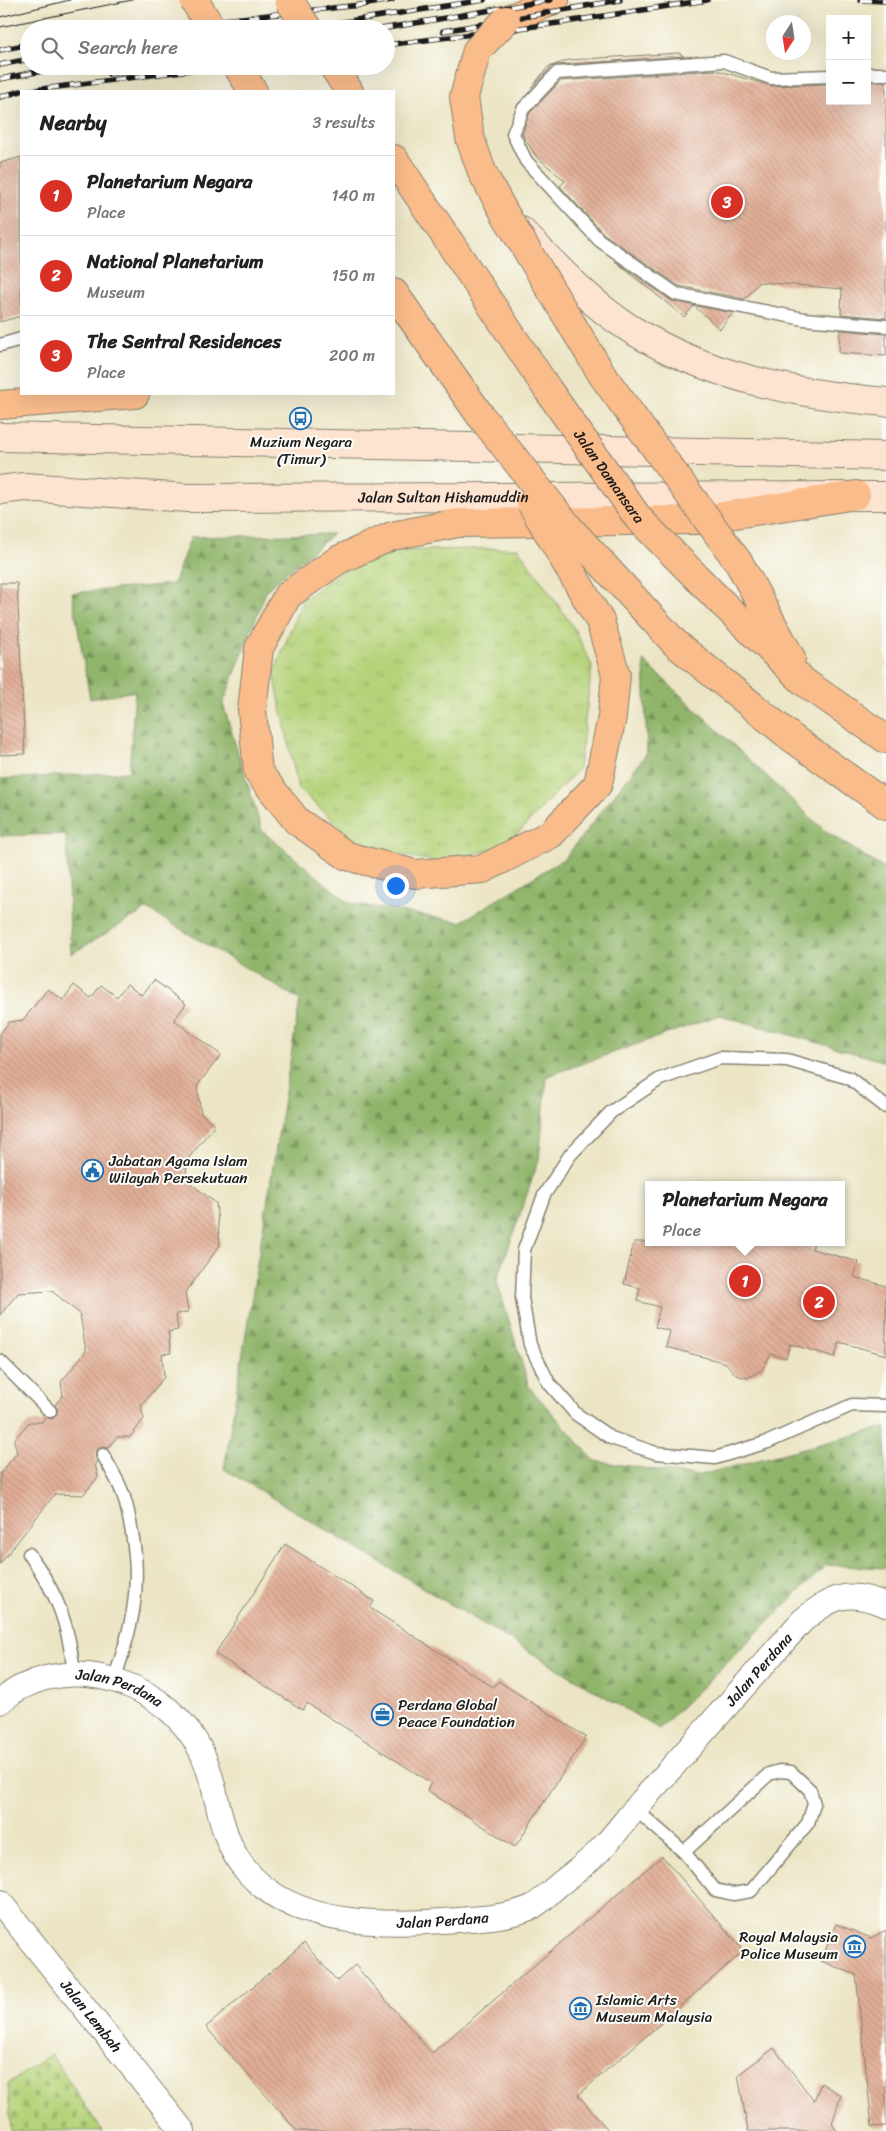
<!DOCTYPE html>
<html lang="en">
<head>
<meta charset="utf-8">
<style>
  :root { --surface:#fff; --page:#f2f2f2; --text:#222; --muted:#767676; --line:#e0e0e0; --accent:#d93025 }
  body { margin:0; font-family:Sriracha,sans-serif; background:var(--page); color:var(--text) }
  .controls { position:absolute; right:15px; top:15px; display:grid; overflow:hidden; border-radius:0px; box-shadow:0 5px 20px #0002 }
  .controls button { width:45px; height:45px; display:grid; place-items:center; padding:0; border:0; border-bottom:1px solid var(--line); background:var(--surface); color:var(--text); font:25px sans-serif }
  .compass { position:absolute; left:766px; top:15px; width:45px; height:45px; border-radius:50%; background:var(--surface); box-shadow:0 5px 20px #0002; rotate:192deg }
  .you { position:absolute; left:395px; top:885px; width:18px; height:18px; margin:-12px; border:4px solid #fff; border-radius:50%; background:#1a73e8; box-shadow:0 0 0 8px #1a73e833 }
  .badge { display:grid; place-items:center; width:32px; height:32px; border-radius:50%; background:var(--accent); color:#fff; font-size:16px; font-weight:700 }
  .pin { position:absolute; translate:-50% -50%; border:2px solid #fff; box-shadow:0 1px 5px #0006 }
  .popup { position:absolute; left:645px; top:1181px; width:200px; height:65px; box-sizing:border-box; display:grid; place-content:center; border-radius:0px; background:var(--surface); filter:drop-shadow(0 1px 4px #0005); font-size:16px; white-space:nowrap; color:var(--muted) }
  .popup b { font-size:19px; color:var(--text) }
  .popup::after { content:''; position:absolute; left:50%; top:100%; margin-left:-10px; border:10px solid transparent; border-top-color:var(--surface) }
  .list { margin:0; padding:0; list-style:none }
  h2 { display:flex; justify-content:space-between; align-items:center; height:65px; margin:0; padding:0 20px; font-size:21px }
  h2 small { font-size:16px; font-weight:400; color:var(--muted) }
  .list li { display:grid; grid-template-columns:32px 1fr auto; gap:15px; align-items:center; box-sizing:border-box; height:80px; padding:0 20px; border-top:1px solid var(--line) }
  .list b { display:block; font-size:19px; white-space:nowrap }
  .list p { margin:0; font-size:16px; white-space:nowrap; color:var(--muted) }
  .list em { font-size:16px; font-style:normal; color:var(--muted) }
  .icon { flex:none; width:28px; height:28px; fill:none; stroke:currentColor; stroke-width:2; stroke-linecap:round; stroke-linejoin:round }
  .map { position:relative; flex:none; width:886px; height:2131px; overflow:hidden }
  .search { position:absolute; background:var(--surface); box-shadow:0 5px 20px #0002; left:20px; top:20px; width:375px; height:55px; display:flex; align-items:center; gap:12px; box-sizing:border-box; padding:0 18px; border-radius:28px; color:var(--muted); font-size:19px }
  .panel { position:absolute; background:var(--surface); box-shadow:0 5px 20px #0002; left:20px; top:90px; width:375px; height:305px; border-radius:0px }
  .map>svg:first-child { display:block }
  .grass { fill:url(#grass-tufts); stroke:#69784b }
  .forest { fill:url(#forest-firs); stroke:#566843 }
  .cemetery { fill:url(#cemetery-stones); stroke:#69784b }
  .building { fill:url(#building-back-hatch) }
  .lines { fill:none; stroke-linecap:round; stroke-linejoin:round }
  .service-casing { stroke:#848070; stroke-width:15 }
  .minor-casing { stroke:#848070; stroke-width:26 }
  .secondary-casing { stroke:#848070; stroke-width:30 }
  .primary-casing { stroke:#848070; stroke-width:30 }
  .service { stroke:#fff; stroke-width:12 }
  .minor { stroke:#fff; stroke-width:24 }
  .secondary { stroke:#fde4d1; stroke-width:28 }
  .primary { stroke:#fabc8b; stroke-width:28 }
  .tram { stroke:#1c1c1c; stroke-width:1 }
  .rail-casing { stroke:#1c1c1c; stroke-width:5.5 }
  .rail { stroke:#fdfcf7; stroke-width:4; stroke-dasharray:11; stroke-linecap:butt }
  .primary-bridge-casing { stroke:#848070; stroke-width:30; stroke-linecap:butt }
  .primary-bridge { stroke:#fabc8b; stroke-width:28 }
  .labels { text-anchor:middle; stroke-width:4; stroke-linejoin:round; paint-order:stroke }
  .poi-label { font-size:15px; fill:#1c1c1c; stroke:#fdfcf7; text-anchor:start }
  .street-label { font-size:15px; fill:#1c1c1c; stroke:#fdfcf7 }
</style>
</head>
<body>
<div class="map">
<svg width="886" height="2131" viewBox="0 0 886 2131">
  <defs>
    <pattern id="grass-tufts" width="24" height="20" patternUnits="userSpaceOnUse" patternTransform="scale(1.25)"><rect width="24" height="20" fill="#b6d37a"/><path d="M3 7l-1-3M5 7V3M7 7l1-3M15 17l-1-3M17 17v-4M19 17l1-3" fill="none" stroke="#9cb569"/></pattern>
    <pattern id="forest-firs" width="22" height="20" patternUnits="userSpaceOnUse" patternTransform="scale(1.25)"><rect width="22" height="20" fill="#90b56a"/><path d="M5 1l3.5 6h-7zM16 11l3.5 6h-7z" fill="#759256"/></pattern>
    <pattern id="cemetery-stones" width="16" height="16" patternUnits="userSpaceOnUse" patternTransform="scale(1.25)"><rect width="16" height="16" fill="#b6d37a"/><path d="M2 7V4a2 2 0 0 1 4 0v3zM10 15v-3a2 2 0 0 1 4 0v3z" fill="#9cb569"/></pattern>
    <pattern id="building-back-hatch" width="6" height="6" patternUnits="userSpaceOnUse" patternTransform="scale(1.25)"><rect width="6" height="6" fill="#e1ae96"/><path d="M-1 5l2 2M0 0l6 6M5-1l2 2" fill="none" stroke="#c09581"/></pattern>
  </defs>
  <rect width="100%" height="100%" fill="#fdfcf7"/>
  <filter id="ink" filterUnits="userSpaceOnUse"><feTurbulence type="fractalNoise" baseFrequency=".02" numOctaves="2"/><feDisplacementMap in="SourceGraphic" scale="10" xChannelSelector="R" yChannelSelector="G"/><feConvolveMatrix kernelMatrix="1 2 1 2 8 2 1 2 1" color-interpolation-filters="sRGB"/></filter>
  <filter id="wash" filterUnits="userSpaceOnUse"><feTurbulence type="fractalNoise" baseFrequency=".0096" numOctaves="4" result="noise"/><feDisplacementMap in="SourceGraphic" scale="20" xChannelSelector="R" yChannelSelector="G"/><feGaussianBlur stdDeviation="1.12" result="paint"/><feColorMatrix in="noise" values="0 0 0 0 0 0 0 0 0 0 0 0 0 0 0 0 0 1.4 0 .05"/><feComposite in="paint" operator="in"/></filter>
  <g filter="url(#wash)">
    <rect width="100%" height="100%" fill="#ece5c5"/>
    <path class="grass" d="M518,548L574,628L592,666L579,768L507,845L440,863L361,846L298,788L274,674L302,600L354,562L391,551Z"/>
    <path class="forest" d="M333,534L267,589L223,704L262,831L349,903L461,922L565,858L647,753L644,661L824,830L886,870V1062L720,1015L547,1076L539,1159L497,1281L529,1387L595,1461L696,1476L886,1427V1568L826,1565L659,1729L224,1469L300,1000L147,909L71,954L66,834L0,836V779L129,772L135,691L90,699L72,593L173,584L191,537Z"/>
    <path class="cemetery" d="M51,2054L102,2131H11L8,2084Z"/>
    <g id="blocks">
      <path class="building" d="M679,53L684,56L556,65L551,67L531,88L548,67L569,60Z
        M716,70L771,86L830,84V101H867V82H886V318L841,314L842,289L759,282L745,299L679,286L604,234L560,186L565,181L536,156L522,134L530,113L561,81Z
        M21,157V316L0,322V163Z
        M615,261L672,301L733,313L720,329L694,306L684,317Z
        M840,330L886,334V356L839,353Z
        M0,583H17L25,754L0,755Z
        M154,980L186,1004L174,1020L221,1055L197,1086L201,1113L215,1125L187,1160L186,1180L216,1203L220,1245L185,1293L188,1312L176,1314L178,1330L168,1332L171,1353L162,1354L164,1377L141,1406L144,1419L130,1437H117L108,1448L103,1447L96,1450L95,1455L97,1461L95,1464L98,1477L83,1495L55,1494L0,1564V1474L17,1453L14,1440L29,1422H42L45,1417L52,1419L56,1416L58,1409L55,1405L63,1395L61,1382L86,1351L80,1314L52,1291L18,1293L0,1315V1034L9,1022L23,1020L48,989L63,1000L74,985L91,998L101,985L117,997L127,984L142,995Z
        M634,1242H814L812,1249L859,1262L854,1277L886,1286V1355L839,1342L835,1357L790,1344L786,1358L771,1354L762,1370L747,1378L736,1375L726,1363L666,1347L670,1331L655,1327L660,1307L637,1301L640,1288L624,1284Z
        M285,1544L374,1601L370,1608L493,1687L498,1681L586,1737L515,1847L427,1790L431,1783L307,1703L303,1710L215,1654Z
        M662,1856L744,1951L578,2095L609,2131H297L206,2027L304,1943L337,1981L355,1965L432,2053Z
        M836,1924L871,1938L886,1930V2126L872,2127L856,1975L821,1961Z
        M774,2048L814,2101L821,2083L841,2095L832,2124L837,2131H748L738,2075Z"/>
    </g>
  </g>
  <g filter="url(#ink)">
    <use href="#blocks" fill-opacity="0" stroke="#848070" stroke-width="1"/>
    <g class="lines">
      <defs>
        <path id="service" d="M867,74H886
          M830,76L771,78L724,61L557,73L523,109L513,134L526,161L599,240L676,294L804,319L886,326
          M0,345L21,339
          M886,1107L849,1078L787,1060L720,1058L660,1079L611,1112L570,1155L544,1195L524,1250L522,1298L530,1345L549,1383L576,1414L611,1438L656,1453L715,1458L768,1442L852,1405L886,1406
          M0,1361L50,1411
          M103,1455C109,1466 116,1477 121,1489C127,1502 129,1518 132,1533C142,1589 132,1627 114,1680
          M29,1554C58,1594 69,1625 74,1674
          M635,1809L684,1852L715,1890L733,1894L751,1891L808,1823L814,1804L810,1790L791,1772L780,1771L769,1774L684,1852"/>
        <g id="minor">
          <path id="s1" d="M0,1702C7,1697 14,1690 22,1687C85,1655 169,1688 200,1749C220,1788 216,1833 244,1868C294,1930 388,1925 458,1920C482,1918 509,1917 532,1907C540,1903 549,1893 556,1887C571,1875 588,1863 601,1849C616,1834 628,1816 642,1801C696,1741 749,1681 802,1621C832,1596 848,1589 886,1605"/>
          <path id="s2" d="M0,1902L183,2131"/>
        </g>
        <g id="secondary">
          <path d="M521,231C555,265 588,302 629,328C707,377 795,394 886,402"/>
          <path d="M0,437L886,456"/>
          <path id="s3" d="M0,490L24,487L188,498L886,496"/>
        </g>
        <path id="primary" d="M506,20L555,0
          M237,66L253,91
          M333,66L349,91
          M394,159L548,390
          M394,293L480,415
          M0,405L135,394
          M739,563L791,658
          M716,597L804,682L886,739
          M600,621L616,675L612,717L598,784L551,834L483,869L415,874L347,856L297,821L258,772L252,710L259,648L288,595L338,560L392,536L458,523L697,520L856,495
          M676,644L792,738L886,805"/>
      </defs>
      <use href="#service" class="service-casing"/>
      <use href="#minor" class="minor-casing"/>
      <use href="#secondary" class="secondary-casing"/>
      <use href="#primary" class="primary-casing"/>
      <use href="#service" class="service"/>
      <use href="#minor" class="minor"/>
      <use href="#secondary" class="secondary"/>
      <use href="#primary" class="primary"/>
      <path class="tram" d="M0,17L70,0
        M0,27L132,0"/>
      <defs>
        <path id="rail" d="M860,0L886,1
          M355,6L392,0
          M139,29L360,5
          M219,29L251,23
          M256,29L306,24
          M298,29L484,0
          M381,29L550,0
          M443,31L620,0
          M386,45L559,23L707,0
          M0,50L29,44
          M0,65L29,59
          M109,74L154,66
          M0,79L68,66
          M26,91L222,66
          M0,97L21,91"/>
      </defs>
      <use href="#rail" class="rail-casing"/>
      <use href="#rail" class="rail"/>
      <defs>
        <g id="primary-bridge">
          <path d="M194,0L212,29"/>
          <path d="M289,0L308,29"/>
          <path d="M506,20L477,50L464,97L470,138L482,172L505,214L603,376L739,563"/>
          <path id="s4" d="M548,390L639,519L716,597"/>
          <path d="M480,415L570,529L676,644"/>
          <path d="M531,503L600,621"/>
        </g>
      </defs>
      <use href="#primary-bridge" class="primary-bridge-casing"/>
      <use href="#primary-bridge" class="primary-bridge"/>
    </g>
  </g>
  <defs>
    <symbol id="bus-ring" viewBox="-11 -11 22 22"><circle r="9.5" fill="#fdfcf7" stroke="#1f6fb2" stroke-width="1.5"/><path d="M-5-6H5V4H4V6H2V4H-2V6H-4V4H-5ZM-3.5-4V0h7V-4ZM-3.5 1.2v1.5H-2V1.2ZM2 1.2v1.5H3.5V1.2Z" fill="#1f6fb2"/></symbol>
    <symbol id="civic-ring" viewBox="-11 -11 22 22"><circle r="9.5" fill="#fdfcf7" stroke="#1f6fb2" stroke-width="1.5"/><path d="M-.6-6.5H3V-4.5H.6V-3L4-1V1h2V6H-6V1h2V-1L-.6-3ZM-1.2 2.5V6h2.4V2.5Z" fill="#1f6fb2"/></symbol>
    <symbol id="office-ring" viewBox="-11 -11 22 22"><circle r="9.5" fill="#fdfcf7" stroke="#1f6fb2" stroke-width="1.5"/><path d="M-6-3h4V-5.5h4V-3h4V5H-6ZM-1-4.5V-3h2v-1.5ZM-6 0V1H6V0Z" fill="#1f6fb2"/></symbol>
    <symbol id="museum-ring" viewBox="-11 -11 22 22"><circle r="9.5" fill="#fdfcf7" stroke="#1f6fb2" stroke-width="1.5"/><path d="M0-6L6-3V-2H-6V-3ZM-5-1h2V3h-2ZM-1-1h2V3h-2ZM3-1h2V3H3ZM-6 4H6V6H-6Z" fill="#1f6fb2"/></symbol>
  </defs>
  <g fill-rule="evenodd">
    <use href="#bus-ring" x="288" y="406" width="25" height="25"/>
    <use href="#civic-ring" x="80" y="1158" width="25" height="25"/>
    <use href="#office-ring" x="370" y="1702" width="25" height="25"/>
    <use href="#museum-ring" x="842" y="1934" width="25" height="25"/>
    <use href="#museum-ring" x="568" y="1996" width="25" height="25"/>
  </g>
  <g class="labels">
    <g class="poi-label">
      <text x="301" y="447" text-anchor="middle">Muzium Negara<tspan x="301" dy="17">(Timur)</tspan></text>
      <text x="109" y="1166">Jabatan Agama Islam<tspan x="109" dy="17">Wilayah Persekutuan</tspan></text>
      <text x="398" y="1710">Perdana Global<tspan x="398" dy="17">Peace Foundation</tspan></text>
      <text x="838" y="1942" text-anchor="end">Royal Malaysia<tspan x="838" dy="17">Police Museum</tspan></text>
      <text x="596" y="2005">Islamic Arts<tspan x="596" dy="17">Museum Malaysia</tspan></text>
    </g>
    <g class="street-label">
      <text dy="5" stroke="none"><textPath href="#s4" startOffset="106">Jalan Damansara</textPath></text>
      <text dy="5" stroke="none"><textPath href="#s3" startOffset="444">Jalan Sultan Hishamuddin</textPath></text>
      <text dy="5" stroke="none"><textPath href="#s1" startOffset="996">Jalan Perdana</textPath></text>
      <text dy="5" stroke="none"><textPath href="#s1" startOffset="128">Jalan Perdana</textPath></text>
      <text dy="5" stroke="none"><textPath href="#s1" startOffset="576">Jalan Perdana</textPath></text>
      <text dy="5" stroke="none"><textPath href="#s2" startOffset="146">Jalan Lembah</textPath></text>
    </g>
  </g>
</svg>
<div class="controls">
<button>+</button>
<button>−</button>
</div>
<svg class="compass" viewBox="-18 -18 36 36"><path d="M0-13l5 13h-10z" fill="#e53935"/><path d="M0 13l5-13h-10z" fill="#767676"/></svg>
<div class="you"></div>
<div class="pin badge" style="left:745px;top:1281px">1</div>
<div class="popup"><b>Planetarium Negara</b>Place</div>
<div class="pin badge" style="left:819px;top:1302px">2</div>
<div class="pin badge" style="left:727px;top:202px">3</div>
<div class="search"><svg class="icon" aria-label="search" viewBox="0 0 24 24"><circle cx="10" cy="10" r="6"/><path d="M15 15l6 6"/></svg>Search here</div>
<section class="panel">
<h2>Nearby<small>3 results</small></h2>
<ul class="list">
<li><span class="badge">1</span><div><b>Planetarium Negara</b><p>Place</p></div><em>140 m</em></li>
<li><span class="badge">2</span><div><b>National Planetarium</b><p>Museum</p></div><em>150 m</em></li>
<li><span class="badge">3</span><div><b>The Sentral Residences</b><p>Place</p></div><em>200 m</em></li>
</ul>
</section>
</div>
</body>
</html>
